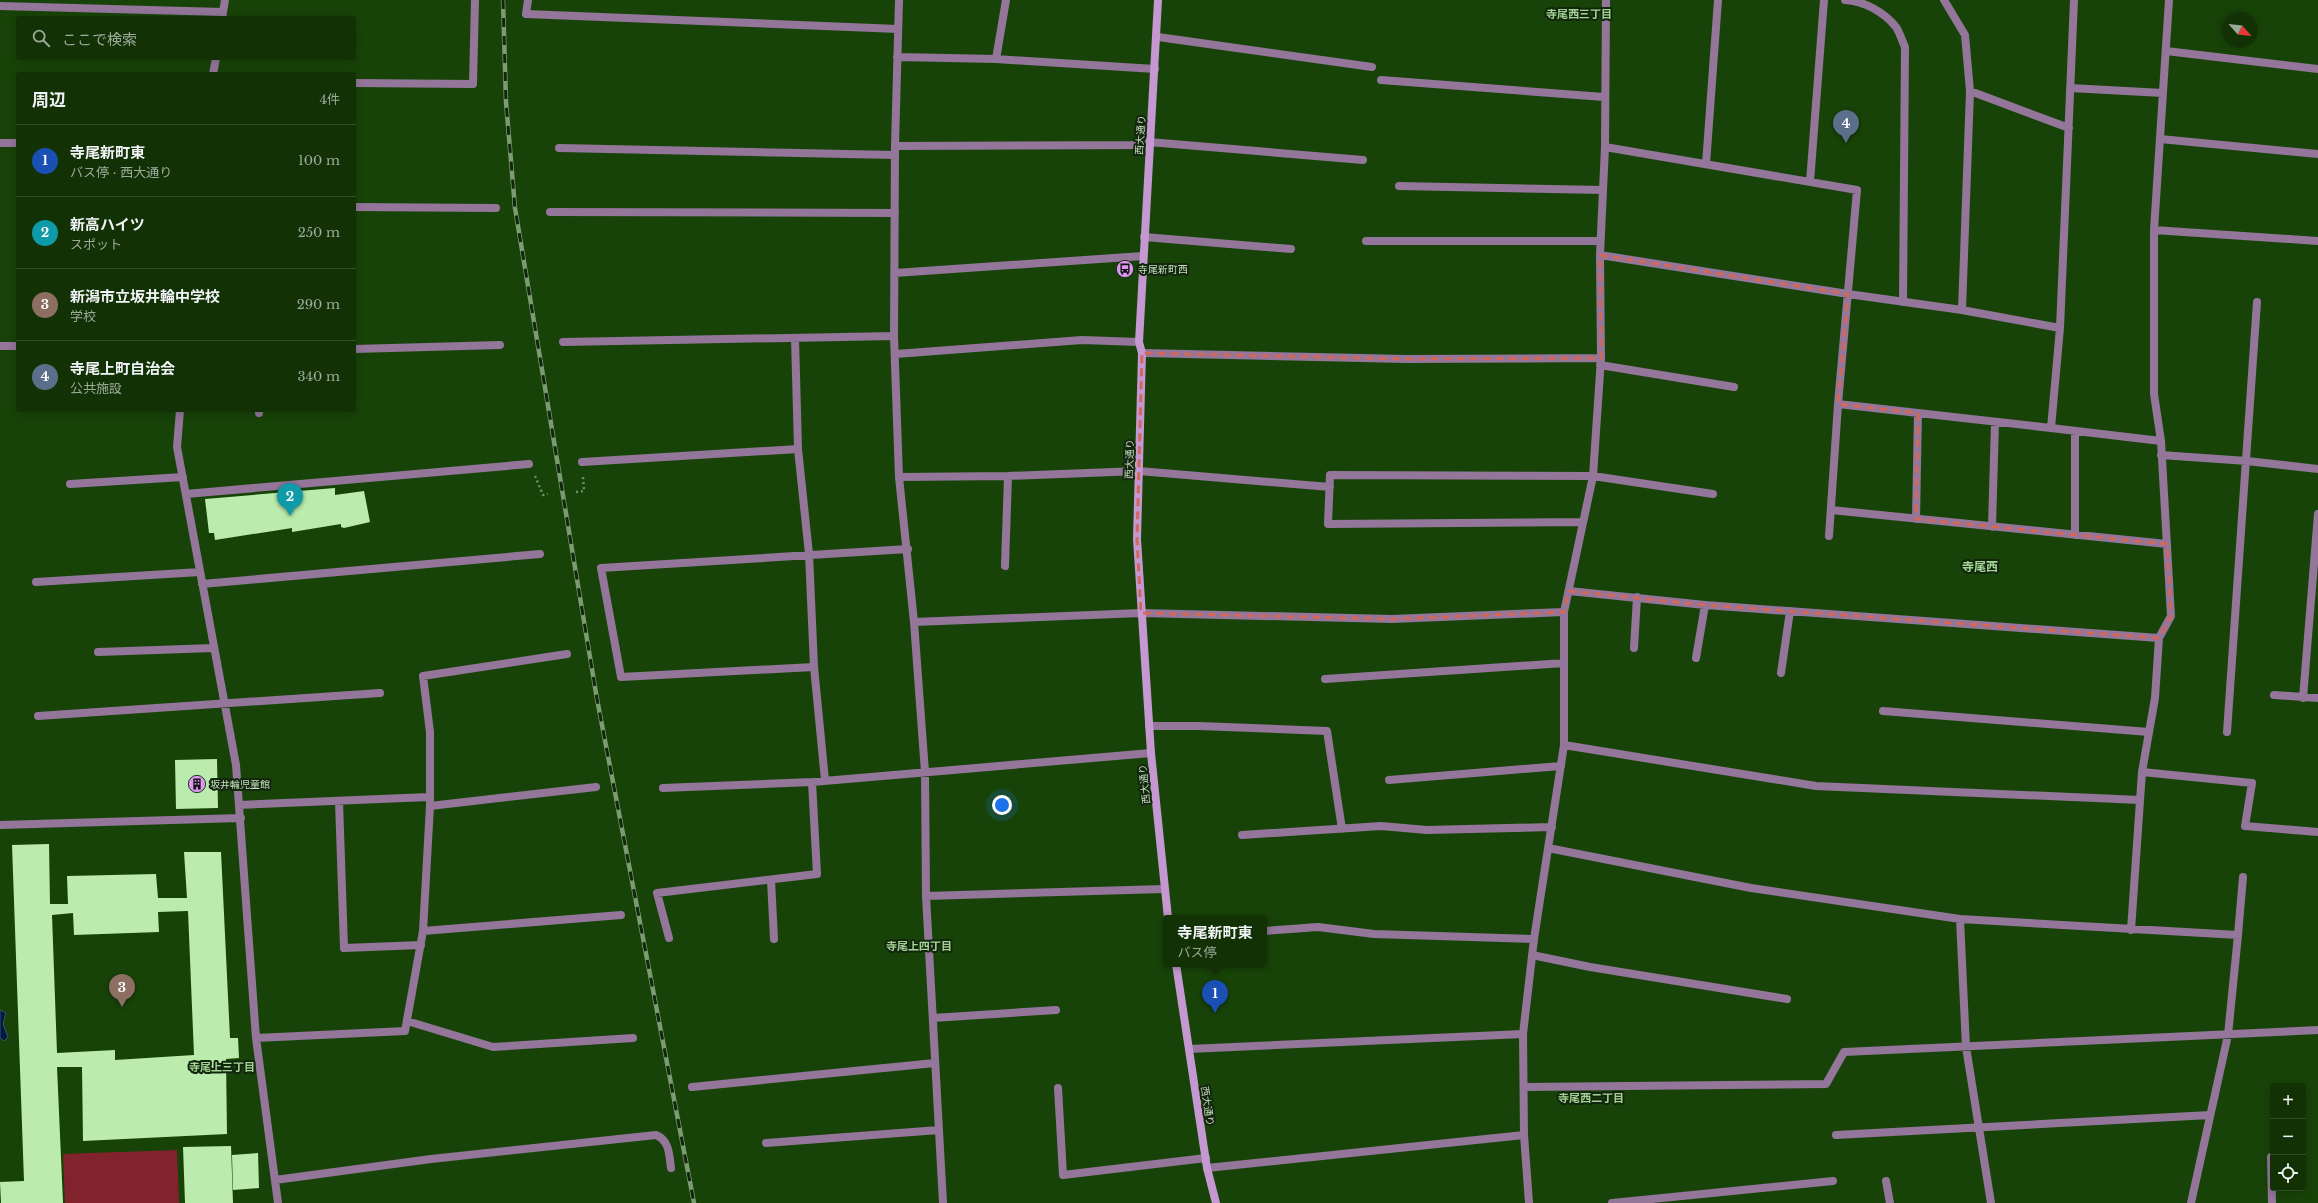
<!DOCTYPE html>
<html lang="ja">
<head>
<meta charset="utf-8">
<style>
  :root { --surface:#123206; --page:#1f3e14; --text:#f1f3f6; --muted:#9caa9b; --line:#314d28; --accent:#df98f2 }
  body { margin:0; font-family:"Libre Baskerville","Noto Sans JP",serif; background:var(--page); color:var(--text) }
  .controls { position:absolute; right:12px; bottom:12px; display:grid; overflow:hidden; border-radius:4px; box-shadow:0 2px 10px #0003 }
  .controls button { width:36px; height:36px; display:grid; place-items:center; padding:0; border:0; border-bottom:1px solid var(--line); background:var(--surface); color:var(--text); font:20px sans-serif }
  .compass { position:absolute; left:2222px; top:12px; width:36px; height:36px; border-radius:50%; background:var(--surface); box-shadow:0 2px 10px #0003; rotate:117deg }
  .you { position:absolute; left:1002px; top:805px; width:14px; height:14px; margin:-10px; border:3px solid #fff; border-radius:50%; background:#1a73e8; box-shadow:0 0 0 6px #1a73e833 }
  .badge { display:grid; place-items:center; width:26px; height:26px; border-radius:50%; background:var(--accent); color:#fff; font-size:13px; font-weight:700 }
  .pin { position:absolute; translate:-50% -33px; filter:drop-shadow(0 1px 2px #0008) }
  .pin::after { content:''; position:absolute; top:21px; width:14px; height:12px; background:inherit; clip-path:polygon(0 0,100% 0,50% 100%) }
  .popup { position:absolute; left:1163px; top:915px; width:104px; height:52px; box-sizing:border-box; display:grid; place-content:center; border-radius:4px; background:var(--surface); filter:drop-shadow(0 1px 3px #0005); font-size:13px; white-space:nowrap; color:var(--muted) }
  .popup b { font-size:15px; color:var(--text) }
  .popup::after { content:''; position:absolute; left:50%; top:100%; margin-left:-8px; border:8px solid transparent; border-top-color:var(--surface) }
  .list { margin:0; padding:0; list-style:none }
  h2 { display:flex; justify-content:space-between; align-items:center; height:52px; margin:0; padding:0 16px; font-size:17px }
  h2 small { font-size:13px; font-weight:400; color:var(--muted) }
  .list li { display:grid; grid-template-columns:26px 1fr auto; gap:12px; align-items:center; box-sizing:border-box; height:72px; padding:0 16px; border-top:1px solid var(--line) }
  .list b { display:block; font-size:15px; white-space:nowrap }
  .list p { margin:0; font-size:13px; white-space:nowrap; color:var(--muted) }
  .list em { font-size:13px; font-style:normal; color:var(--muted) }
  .icon { flex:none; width:22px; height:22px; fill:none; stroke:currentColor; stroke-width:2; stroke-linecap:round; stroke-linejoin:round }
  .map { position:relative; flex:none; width:2318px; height:1203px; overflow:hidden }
  .search { position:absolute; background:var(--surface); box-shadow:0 2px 10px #0003; left:16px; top:16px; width:340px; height:44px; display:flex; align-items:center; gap:10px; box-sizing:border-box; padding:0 14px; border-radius:4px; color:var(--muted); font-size:15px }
  .panel { position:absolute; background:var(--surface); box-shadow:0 2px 10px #0003; left:16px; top:72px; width:340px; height:340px; border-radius:4px }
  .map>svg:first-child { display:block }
  .green { fill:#82222d }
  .water { fill:#021a43; stroke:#3c5568 }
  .building { fill:#bbecad; fill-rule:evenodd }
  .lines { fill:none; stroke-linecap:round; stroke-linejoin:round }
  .path { stroke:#6e9063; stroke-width:2.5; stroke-dasharray:2 3; stroke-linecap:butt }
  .street { stroke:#93769a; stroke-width:8 }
  .secondary { stroke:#c598d1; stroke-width:8 }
  .rail-casing { stroke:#7b9c71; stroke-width:4.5 }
  .rail { stroke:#12250d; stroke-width:3; stroke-dasharray:9; stroke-linecap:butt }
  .marked { fill:none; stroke:#d0685d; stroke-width:3; stroke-dasharray:8 5; stroke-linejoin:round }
  .labels { text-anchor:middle; stroke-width:4; stroke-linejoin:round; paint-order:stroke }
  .street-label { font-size:10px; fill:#c5debf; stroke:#12250d }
  .poi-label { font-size:10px; fill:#c5debf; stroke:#12250d; text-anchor:start }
  .neighbourhood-label { font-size:11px; font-weight:bold; fill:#a3d495; stroke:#12250d }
  .quarter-label { font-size:12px; font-weight:bold; fill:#a3d495; stroke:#12250d }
</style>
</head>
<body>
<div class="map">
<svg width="2318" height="1203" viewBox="0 0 2318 1203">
  <rect width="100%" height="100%" fill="#184308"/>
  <path class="green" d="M177,1150L179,1203H65L63,1154Z"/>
  <path class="water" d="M0,1010L6,1013L3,1024L8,1037L4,1041L0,1038Z"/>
  <path class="building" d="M335,488V495L364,491L370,522L344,528L341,527V524L292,532V528L215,540L214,533H209L205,499Z
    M217,759L218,808L176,809L175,760Z
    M49,844L50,904H68L67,876L156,874L158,898H187L184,852H221L230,1038H238L239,1058L226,1059L227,1134L83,1141L82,1067H57L63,1203H1L0,1182L24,1181L12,845ZM188,911L194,1055L115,1060V1050L57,1053L52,915L73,913L74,935L159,932L158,912Z
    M231,1146L233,1203H185L183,1147Z
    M258,1153L259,1188L233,1190L232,1155Z"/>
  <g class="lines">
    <path class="path" d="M535,476L543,495L548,494
      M576,492L584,491L583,477"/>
    <path class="street" d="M528,0L526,14L898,29
      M899,0L895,146L894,336L899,477L914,622L925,772L926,896L943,1203
      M1845,0C1864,1 1884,12 1896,27C1900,33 1902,41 1905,47L1903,302
      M1944,0L1965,35L1970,91L1962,310
      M0,6L223,12
      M222,18L225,0
      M1158,37L1372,67
      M2166,51L2318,69
      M897,57L996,59L1155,69
      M996,59L1006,0
      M213,74L216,58
      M1381,80L1604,97
      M354,83L473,84L475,0
      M2070,88L2163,93
      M1970,91L2069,128
      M2160,139L2318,154
      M1149,142L1363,160
      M0,143H18
      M895,146L1149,145
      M1605,147L1857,190L1838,404L2051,428
      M559,148L895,155
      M1706,164L1718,0
      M1810,182L1824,0
      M1399,186L1603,190
      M354,207L496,208
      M550,212L895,213
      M2154,230L2318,241
      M1144,237L1291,249
      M1366,241H1600
      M1600,255L1848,294L1962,310L2060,328L2051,428L2161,441
      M895,273L1143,256
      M2060,328L2074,0
      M795,338L798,449L809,554L814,667L825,780
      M563,342L894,336
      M0,346H18
      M354,349L500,345
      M1142,353L1406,359L1601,358
      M896,354L1082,340L1139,342
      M1600,365L1734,387
      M180,410L177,447L236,765L256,1038L278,1203
      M259,410V413
      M2161,455L2247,461L2318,469
      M582,462L798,449
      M899,477L1008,476L1139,471L1330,487
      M70,484L183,477
      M186,494L529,464
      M1831,510L2167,544
      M1916,519L1918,413
      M1582,522L1328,524L1330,475L1593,476L1713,494
      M1992,527L1995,422
      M2075,535V431
      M1829,536L1838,404
      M1005,566L1008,476
      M36,582L200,572
      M202,584L540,554
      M1569,591L1705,605L2159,638
      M914,622L1141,613L1392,619L1564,612
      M1634,648L1637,597
      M98,652L214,648
      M1696,658L1705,605
      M814,667L621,677L601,568L908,549
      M1781,673L1790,611
      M1325,679L1564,663
      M2274,695L2318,698
      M2303,698L2318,514
      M1883,711L2149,732
      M38,716L380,693
      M1149,726H1199L1327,731L1342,829
      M2227,732L2257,302
      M1564,745L1816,786L2140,800
      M2142,772L2252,783L2245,826L2318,832
      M1389,780L1561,766
      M663,788L812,782L1151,753
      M339,801L344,948L421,945
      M239,805L429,797
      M430,806L596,787
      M0,825L241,818
      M1242,835L1381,826L1427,830L1552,827
      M1548,848L1751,888L1960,919L2238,935L2228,1035L2191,1203
      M771,880L774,939
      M926,896L1164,889
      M1960,919L1966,1047L1991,1203
      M2131,930L2142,772L2155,698L2159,638L2171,616L2161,441L2154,394V230L2169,0
      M423,931L621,915
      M1264,931L1318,927L1374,934L1534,939
      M2238,935L2243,877
      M669,938L657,893L817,874L812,782
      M1532,955L1590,967L1787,999
      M933,1018L1056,1010
      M407,1021L493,1047L633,1038
      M256,1038L405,1031L423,931L430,806V732L423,676L567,654
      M1189,1049L1523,1034
      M692,1087L935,1063
      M1524,1087L1826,1084L1844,1052L2318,1030
      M1058,1088L1063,1175L1206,1158
      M1836,1135L2210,1115
      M766,1143L939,1130
      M2271,1157L2272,1203
      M1207,1168L1524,1135
      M275,1180L431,1159L656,1135C670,1141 669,1155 671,1168
      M1886,1181L1890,1203
      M1529,1203L1524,1135L1523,1034L1534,939L1564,745V612L1593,476L1601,358L1600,255L1605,147L1606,0
      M1612,1203L1833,1181"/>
    <path class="secondary" d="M1158,0L1139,342L1142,353L1137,539L1151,753L1168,918
      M1176,964L1207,1168L1216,1203"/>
    <defs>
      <path id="rail" d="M503,0L506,102L515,208L597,699L694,1203"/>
    </defs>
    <use href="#rail" class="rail-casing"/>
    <use href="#rail" class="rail"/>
  </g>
  <path class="marked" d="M1600,255L1848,294L1838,404L1918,413L1916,519L2167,544L2171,616L2159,638L1705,605L1569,591L1564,612L1392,619L1141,613L1137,539L1142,353L1406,359L1601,358Z"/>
  <defs>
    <symbol id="bus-disc" viewBox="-11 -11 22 22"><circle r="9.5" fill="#df98f2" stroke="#12250d"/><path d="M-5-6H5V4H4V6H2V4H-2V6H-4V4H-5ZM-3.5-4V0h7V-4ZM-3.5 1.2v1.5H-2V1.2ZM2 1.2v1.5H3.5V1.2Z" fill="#111"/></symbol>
    <symbol id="building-disc" viewBox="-11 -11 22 22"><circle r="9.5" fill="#df98f2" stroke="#12250d"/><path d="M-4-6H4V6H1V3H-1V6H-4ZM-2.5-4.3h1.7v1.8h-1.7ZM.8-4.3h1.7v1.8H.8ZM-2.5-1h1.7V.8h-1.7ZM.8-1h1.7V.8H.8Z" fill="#111"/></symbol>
  </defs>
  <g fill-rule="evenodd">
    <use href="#bus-disc" x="1115" y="259" width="20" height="20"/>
    <use href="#building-disc" x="187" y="774" width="20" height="20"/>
  </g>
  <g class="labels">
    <g class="street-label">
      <text transform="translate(1140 135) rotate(-86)" y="4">西大通り</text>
      <text transform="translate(1129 459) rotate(-88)" y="4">西大通り</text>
      <text transform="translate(1144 784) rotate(-96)" y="4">西大通り</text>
      <text transform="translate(1208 1106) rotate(81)" y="4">西大通り</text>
    </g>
    <g class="poi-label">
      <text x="1138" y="273">寺尾新町西</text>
      <text x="210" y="788">坂井輪児童館</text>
    </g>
    <g class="neighbourhood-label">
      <text x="1579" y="18">寺尾西三丁目</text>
      <text x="919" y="950">寺尾上四丁目</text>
      <text x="222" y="1071">寺尾上三丁目</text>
      <text x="1591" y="1102">寺尾西二丁目</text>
    </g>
    <g class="quarter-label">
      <text x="1980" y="571">寺尾西</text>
    </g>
  </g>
</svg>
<div class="controls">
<button>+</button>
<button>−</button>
<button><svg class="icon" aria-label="locate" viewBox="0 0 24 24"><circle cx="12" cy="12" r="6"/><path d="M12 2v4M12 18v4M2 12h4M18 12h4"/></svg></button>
</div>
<svg class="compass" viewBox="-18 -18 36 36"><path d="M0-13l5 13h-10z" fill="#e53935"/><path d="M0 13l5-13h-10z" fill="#9caa9b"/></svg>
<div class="you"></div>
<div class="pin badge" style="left:1215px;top:1013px;background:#1a4fb4">1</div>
<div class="popup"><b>寺尾新町東</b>バス停</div>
<div class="pin badge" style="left:290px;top:516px;background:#0f9aa8">2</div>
<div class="pin badge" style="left:122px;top:1007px;background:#8d6e63">3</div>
<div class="pin badge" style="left:1846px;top:143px;background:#5c6f8a">4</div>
<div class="search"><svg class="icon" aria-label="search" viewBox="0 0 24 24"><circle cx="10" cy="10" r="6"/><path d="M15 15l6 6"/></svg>ここで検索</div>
<section class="panel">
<h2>周辺<small>4件</small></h2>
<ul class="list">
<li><span class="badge" style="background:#1a4fb4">1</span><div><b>寺尾新町東</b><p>バス停 · 西大通り</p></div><em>100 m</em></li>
<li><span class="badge" style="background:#0f9aa8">2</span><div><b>新高ハイツ</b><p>スポット</p></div><em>250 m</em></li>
<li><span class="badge" style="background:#8d6e63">3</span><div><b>新潟市立坂井輪中学校</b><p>学校</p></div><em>290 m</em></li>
<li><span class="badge" style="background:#5c6f8a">4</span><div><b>寺尾上町自治会</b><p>公共施設</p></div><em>340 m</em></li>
</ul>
</section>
</div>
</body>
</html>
